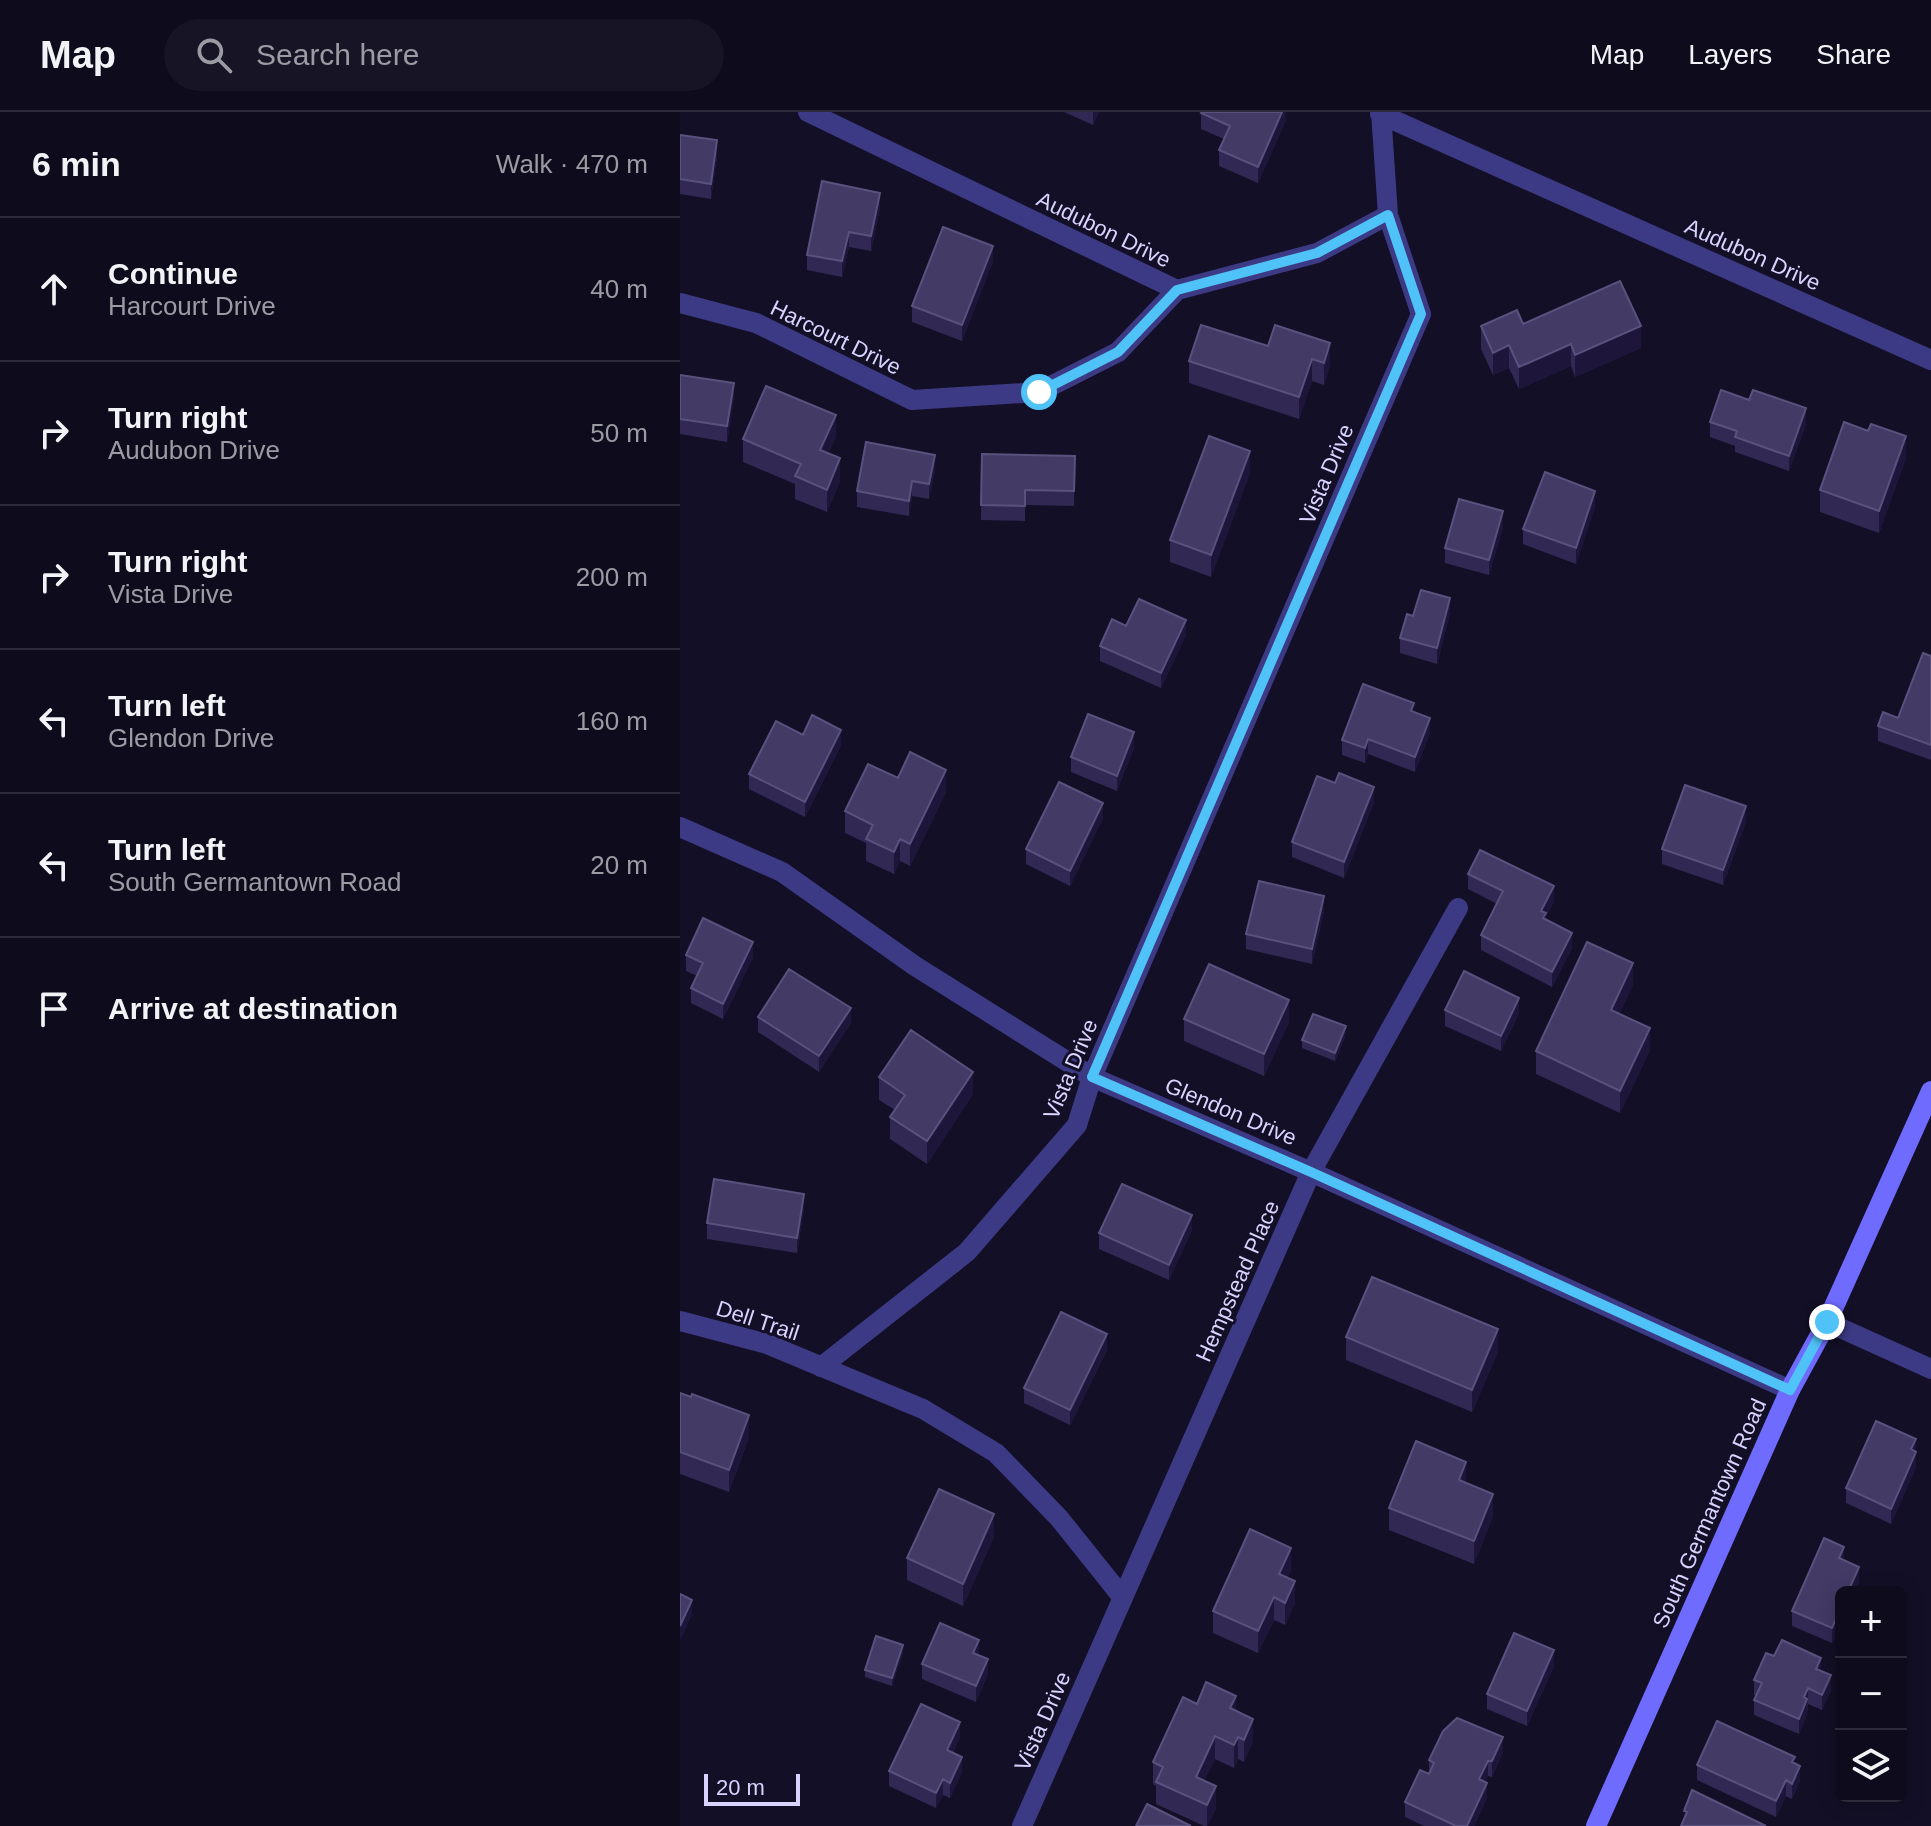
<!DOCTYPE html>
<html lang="en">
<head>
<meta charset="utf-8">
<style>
  :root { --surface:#0e0b1c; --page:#171425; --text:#f1f3f6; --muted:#9b9ba3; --line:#2e2b3b }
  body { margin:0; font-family:Helvetica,sans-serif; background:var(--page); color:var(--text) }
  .controls { position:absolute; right:24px; bottom:24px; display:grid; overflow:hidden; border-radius:12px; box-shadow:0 4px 20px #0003 }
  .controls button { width:72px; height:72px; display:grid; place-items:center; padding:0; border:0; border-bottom:2px solid var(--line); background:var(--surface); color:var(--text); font:40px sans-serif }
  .scale { position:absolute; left:24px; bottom:20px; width:96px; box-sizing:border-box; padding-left:8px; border:4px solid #d9d4ff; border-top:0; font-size:22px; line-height:28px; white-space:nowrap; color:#d9d4ff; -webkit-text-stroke:6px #130f26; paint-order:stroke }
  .stop { position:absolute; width:24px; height:24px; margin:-18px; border:6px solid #4fc3f7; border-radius:50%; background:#fff }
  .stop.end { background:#4fc3f7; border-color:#fff; box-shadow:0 2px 8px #0008 }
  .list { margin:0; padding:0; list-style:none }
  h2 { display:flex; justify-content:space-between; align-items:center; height:104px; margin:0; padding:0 32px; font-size:34px }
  h2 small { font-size:26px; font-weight:400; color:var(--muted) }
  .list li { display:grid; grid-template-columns:52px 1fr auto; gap:24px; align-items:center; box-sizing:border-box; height:144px; padding:0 32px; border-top:2px solid var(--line) }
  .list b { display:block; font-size:30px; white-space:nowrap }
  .list p { margin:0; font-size:26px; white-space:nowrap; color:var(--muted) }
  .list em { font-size:26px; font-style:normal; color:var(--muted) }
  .icon { flex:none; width:44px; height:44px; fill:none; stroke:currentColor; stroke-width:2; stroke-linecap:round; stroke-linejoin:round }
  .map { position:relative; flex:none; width:1251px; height:1714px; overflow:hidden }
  header { display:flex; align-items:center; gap:48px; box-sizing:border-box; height:112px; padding:0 40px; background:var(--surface); border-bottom:2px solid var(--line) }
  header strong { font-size:38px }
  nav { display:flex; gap:44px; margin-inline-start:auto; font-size:28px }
  .search { width:560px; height:72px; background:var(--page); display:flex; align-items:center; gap:20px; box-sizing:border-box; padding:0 28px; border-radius:44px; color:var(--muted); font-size:30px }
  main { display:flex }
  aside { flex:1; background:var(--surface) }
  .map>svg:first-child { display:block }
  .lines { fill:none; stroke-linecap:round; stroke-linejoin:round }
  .street { stroke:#3d3a85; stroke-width:20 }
  .secondary { stroke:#6f6bff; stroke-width:20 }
  .wall { fill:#312854 }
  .shaded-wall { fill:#1d163a }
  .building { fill:#433a66; stroke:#5a527e; stroke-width:2 }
  .route { stroke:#4fc3f7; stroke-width:10 }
  .labels { text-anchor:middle; stroke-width:6; stroke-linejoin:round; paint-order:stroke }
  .street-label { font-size:22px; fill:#d9d4ff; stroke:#130f26 }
</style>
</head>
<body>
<header>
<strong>Map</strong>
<div class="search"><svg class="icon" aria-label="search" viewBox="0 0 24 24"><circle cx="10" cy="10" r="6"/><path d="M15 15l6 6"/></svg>Search here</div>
<nav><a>Map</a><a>Layers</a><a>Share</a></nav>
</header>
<main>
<aside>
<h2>6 min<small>Walk · 470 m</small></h2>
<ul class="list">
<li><svg class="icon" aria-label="ahead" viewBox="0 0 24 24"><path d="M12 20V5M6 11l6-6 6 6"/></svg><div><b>Continue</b><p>Harcourt Drive</p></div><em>40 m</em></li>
<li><svg class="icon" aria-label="right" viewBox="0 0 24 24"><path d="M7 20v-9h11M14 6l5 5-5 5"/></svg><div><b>Turn right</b><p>Audubon Drive</p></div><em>50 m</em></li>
<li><svg class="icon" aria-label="right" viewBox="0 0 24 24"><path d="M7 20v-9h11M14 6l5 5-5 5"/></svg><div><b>Turn right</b><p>Vista Drive</p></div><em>200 m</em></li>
<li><svg class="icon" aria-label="left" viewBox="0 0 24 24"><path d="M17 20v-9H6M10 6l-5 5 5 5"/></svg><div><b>Turn left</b><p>Glendon Drive</p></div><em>160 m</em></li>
<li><svg class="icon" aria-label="left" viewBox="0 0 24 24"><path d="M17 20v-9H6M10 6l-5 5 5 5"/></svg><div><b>Turn left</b><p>South Germantown Road</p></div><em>20 m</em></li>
<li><svg class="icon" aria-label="arrive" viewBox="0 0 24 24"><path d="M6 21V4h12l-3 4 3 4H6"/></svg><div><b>Arrive at destination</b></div></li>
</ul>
</aside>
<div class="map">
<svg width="1251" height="1714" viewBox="0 0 1251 1714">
  <rect width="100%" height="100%" fill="#130f26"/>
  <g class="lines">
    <path class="street" d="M128,0L497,178L637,141L708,103
      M700,2L1251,248
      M0,191L76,211L232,288L359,280L438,240L497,178
      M0,715L102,760L235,854L412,965L631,1060L1110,1278
      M0,1209L87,1232L243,1297L316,1341L379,1406L443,1486
      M1147,1210L1251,1257
      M141,1255L287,1140L397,1013L412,965L741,202L708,103L701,0
      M342,1714L631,1060L778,796"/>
    <path class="secondary" d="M916,1714L1110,1278L1147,1210L1251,979"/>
  </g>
  <path class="wall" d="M384,0H419L413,13Z
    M606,0V8L578,71L539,54V38L544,27L521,17V1Z
    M0,23L37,44L31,87L0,82Z
    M200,96L191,139L169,135L162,165L127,158V143Z
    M313,149L282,229L232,210V194Z
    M843,212L961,236L895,265L891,254L839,277L829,256L813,263L801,237V214Z
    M595,213L650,253L644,273L632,269L619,307L509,271V249L588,234Z
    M0,263L54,286L47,330L0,322Z
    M1030,310L1126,312L1109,359L1055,340V334L1030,325Z
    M1188,319L1226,346L1199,421L1140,400V378Z
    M156,325L148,341L160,369L147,400L115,387V372L63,350V327Z
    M302,342L395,344L394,394L345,393V409L301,408Z
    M255,359L249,387L232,384L229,404L177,395V379Z
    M570,361L531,465L490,450V428Z
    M915,394L896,452L843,432V417Z
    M823,415L809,463L765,451V436Z
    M770,501L757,552L720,541V526L733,504Z
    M446,514L506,523L481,576L420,549V534Z
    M1251,544V648L1198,629V614L1218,606Z
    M734,600L750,621L735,660L688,642L685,651L662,643V628Z
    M123,623L161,633L125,705L69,677V662Z
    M454,636L437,679L391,660V645Z
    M218,666L266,680L230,754L220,749L214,762L186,749V731L165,721V699Z
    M694,690L664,766L612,745V730Z
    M423,706L390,774L346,752V737Z
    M1066,710L1043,773L982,752V737Z
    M788,762L874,789L866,805V808L892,836L872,875L801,838V823L817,792L788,777Z
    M644,799L632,852L566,837V822Z
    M6,843L73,845L43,907L11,891V876L17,864L6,859Z
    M953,873L939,902L970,938L940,1001L856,962V939Z
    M765,898L839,901L821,939L765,914Z
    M78,905L171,911L139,960L78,920Z
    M504,907L609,910L584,964L504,929Z
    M666,922L655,949L622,936V928Z
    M199,965L293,982L247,1052L210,1027V1005L215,998L199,988Z
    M124,1097L117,1141L27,1127V1111Z
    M512,1118L489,1168L419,1137V1121Z
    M666,1225L818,1240L792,1300L666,1248Z
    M427,1238L390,1313L344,1291V1276Z
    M0,1281L69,1325L49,1380L0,1362Z
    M1236,1339V1355L1211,1412L1166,1391V1376Z
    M709,1396L813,1404L794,1452L709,1418Z
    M314,1425L283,1494L227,1468V1446Z
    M1164,1449L1179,1470L1174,1480H1161V1511L1152,1531L1112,1514V1499Z
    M611,1458L607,1466L615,1491L605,1513L594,1508L578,1541L533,1521V1499Z
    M223,1540L212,1574L185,1565V1558Z
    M299,1543L308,1562L296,1590L242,1567V1552Z
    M1094,1544L1141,1559L1151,1578L1142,1598L1128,1592L1127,1602L1119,1622L1074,1603V1588L1076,1584L1074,1583V1568Z
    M874,1554L847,1614L807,1597V1582Z
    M517,1592L556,1599L573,1629L564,1650L558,1647L554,1656L535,1647L524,1668L536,1696L527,1714H524L476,1692V1674L473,1672V1650Z
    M280,1625L273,1641L282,1660L270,1686L263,1683L256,1696L209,1674V1659Z
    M823,1640L812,1665L808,1664L805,1670L807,1686L794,1714H744L725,1705V1690L749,1662V1648Z
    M1115,1652L1120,1669L1112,1687L1106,1684L1096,1705L1017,1668V1653Z"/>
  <path class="shaded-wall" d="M413,0H419L413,13Z
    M602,0H606V8L578,71V55Z
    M37,28V44L31,87V72Z
    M200,81V96L191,139V124Z
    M169,120V135L162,165V149Z
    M313,134V149L282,229V213Z
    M961,214V236L895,265V243Z
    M650,231V253L644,273V251Z
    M891,232V254L839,277V255Z
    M829,233V256L813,263V241Z
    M632,247V269L619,307V285Z
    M54,271V286L47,330V314Z
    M1126,296V312L1109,359V344Z
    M156,303V325L140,360V338Z
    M1226,324V346L1199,421V399Z
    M570,339V361L531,465V443Z
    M255,343V359L249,387V372Z
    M160,346V369L147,400V378Z
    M232,369V384L229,404V389Z
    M915,379V394L896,452V436Z
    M823,399V415L809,463V448Z
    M770,486V501L757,552V536Z
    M506,508V523L481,576V561Z
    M750,606V621L735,660V645Z
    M161,618V633L125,705V690Z
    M454,620V636L437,679V664Z
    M688,627V642L685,651V636Z
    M266,658V680L230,754V732Z
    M694,675V690L664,766V750Z
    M423,691V706L390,774V759Z
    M1066,694V710L1043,773V758Z
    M220,727V749L214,762V740Z
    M874,774V789L866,805V816L861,799Z
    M644,784V799L632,852V837Z
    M892,821V836L872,875V860Z
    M73,830V845L43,907V892Z
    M953,851V873L931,920V898Z
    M839,886V901L821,939V924Z
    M609,888V910L584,964V942Z
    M171,896V911L139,960V944Z
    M666,914V922L655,949V941Z
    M970,916V938L940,1001V979Z
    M293,960V982L247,1052V1029Z
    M124,1082V1097L117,1141V1126Z
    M512,1103V1118L489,1168V1153Z
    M818,1217V1240L792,1300V1278Z
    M427,1222V1238L390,1313V1298Z
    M69,1303V1325L49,1380V1358Z
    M1236,1327V1355L1211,1412V1397L1231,1337Z
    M786,1350V1372L779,1368Z
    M813,1382V1404L794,1452V1429Z
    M314,1402V1425L283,1494V1472Z
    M1164,1435V1450L1159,1446Z
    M611,1436V1458L599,1484V1462Z
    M1179,1455V1470L1174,1480H1168Z
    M615,1469V1491L605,1513V1491Z
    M594,1485V1508L578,1541V1519Z
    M12,1488V1503L0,1529V1514Z
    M1161,1496V1511L1152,1531V1516Z
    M299,1528V1543L293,1541Z
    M223,1533V1540L212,1574V1566Z
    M874,1538V1554L847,1614V1599Z
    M1141,1546V1561L1136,1557Z
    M308,1547V1562L296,1590V1574Z
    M1151,1563V1578L1142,1598V1583Z
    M1128,1576L1127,1602L1119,1622V1607L1124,1585Z
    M556,1584V1606L550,1596Z
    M573,1607V1629L564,1650V1628Z
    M280,1610V1625L267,1653V1638Z
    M535,1624V1647L516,1687V1665Z
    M558,1625V1647L554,1656V1633Z
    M823,1625V1640L812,1665V1649Z
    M282,1645V1660L270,1686V1671Z
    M808,1649V1664L799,1683V1667Z
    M1120,1654V1669L1112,1687V1672Z
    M263,1667V1683L256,1696V1681Z
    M1106,1668V1684L1096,1705V1689Z
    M807,1671V1686L794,1714H787Z
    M536,1674V1696L527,1714V1693Z"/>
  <path class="building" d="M522,0H602L578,55L539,38L550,14L521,1Z
    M0,23L37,28L31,72L0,67Z
    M142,69L200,81L191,124L169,120L162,149L127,143Z
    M263,115L313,134L282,213L232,194Z
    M940,169L961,214L895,243L891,232L839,255L829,233L813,241L801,214L837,198L843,212Z
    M521,213L588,234L595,213L650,231L644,251L632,247L619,285L509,249Z
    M0,263L54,271L47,314L0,307Z
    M86,274L156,303L140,338L160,346L147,378L115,364L121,352L63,327Z
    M1041,278L1069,288L1073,278L1126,296L1109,344L1055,325L1057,319L1030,310Z
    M1164,310L1188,319L1191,312L1226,324L1199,399L1140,378Z
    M529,324L570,339L531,443L490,428Z
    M186,330L255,343L249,372L232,369L229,389L177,379Z
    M302,342L395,344L394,379L345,378V394L301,393Z
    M865,360L915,379L896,436L843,417Z
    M779,387L823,399L809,448L765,436Z
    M741,478L770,486L757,536L720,526L727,502L733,504Z
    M459,487L506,508L481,561L420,534L432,507L446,514Z
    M1243,541L1251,544V633L1198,614L1203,600L1218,606Z
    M683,572L734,591L731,599L750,606L735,645L688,627L685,636L662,628Z
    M408,602L454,620L437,664L391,645Z
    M132,603L161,618L125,690L69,662L96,609L123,623Z
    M230,640L266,658L230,732L220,727L214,740L186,727L193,713L165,699L188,652L218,666Z
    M659,661L694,675L664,750L612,730L637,664L655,671Z
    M379,670L423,691L390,759L346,737Z
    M1005,673L1066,694L1043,758L982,737Z
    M800,738L874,774L861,799L866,801L863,806L892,821L872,860L801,823L823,779L788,762Z
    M579,769L644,784L632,837L566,822Z
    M23,806L73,830L43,892L11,876L23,851L6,843Z
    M907,830L953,851L931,898L970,916L940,979L856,939Z
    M529,852L609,888L584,942L504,907Z
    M109,857L171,896L139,944L78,905Z
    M784,859L839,886L821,924L765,898Z
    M633,902L666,914L655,941L622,928Z
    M231,918L293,960L247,1029L210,1005L225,983L199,965Z
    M34,1067L124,1082L117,1126L27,1111Z
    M442,1072L512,1103L489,1153L419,1121Z
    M692,1165L818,1217L792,1278L666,1225Z
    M381,1200L427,1222L390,1298L344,1276Z
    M0,1281L11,1285L12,1282L69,1303L49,1358L0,1340Z
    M1196,1309L1236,1327L1231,1337L1236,1340L1211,1397L1166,1376Z
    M736,1329L786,1350L779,1368L813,1382L794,1429L709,1396Z
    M259,1377L314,1402L283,1472L227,1446Z
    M570,1417L611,1436L599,1462L615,1469L605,1491L594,1485L578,1519L533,1499Z
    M1144,1426L1164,1435L1159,1446L1179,1455L1168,1480H1161V1496L1152,1516L1112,1499Z
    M0,1482L12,1488L0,1514Z
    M260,1511L299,1528L293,1541L308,1547L296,1574L242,1552Z
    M834,1521L874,1538L847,1599L807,1582Z
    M196,1524L223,1533L212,1566L185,1558Z
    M1102,1528L1141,1546L1136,1557L1151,1563L1142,1583L1128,1576L1124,1585L1127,1587L1119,1607L1074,1588L1082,1571L1074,1568L1086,1541L1094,1544Z
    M526,1570L556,1584L550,1596L573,1607L564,1628L558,1625L554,1633L535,1624L516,1665L536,1674L527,1693L476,1670L483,1655L473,1650L503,1585L517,1592Z
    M241,1592L280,1610L267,1638L282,1645L270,1671L263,1667L256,1681L209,1659Z
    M777,1606L823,1625L812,1649H808L799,1667L807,1671L787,1714H776L725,1690L740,1658L749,1662L754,1651L749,1648L763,1619Z
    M1037,1609L1115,1645L1112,1650L1120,1654L1112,1672L1106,1668L1096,1689L1017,1653Z
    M1012,1678L1086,1714H1001L1007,1700L1004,1699Z
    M467,1692L511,1714H456Z"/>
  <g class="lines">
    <path class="route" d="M359,280L438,240L497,178L637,141L708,103L741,202L412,965L631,1060L1110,1278L1147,1210"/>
  </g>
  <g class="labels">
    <g class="street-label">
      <text transform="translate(424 117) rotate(26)" y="8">Audubon Drive</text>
      <text transform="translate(1073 142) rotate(24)" y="8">Audubon Drive</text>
      <text transform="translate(156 225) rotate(26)" y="8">Harcourt Drive</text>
      <text transform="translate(646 362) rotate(-67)" y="8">Vista Drive</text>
      <text transform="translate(390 957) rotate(-67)" y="8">Vista Drive</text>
      <text transform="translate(551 999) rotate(23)" y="8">Glendon Drive</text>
      <text transform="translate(557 1169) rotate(-66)" y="8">Hempstead Place</text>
      <text transform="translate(78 1208) rotate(18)" y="8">Dell Trail</text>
      <text transform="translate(1029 1401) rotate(-66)" y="8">South Germantown Road</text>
      <text transform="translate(362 1609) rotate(-66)" y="8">Vista Drive</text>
    </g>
  </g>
</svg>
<div class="controls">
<button>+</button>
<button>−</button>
<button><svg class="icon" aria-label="layers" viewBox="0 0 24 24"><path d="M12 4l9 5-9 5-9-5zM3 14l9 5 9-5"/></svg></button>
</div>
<div class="scale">20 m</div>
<div class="stop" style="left:359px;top:280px"></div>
<div class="stop end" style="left:1147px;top:1210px"></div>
</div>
</main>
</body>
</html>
